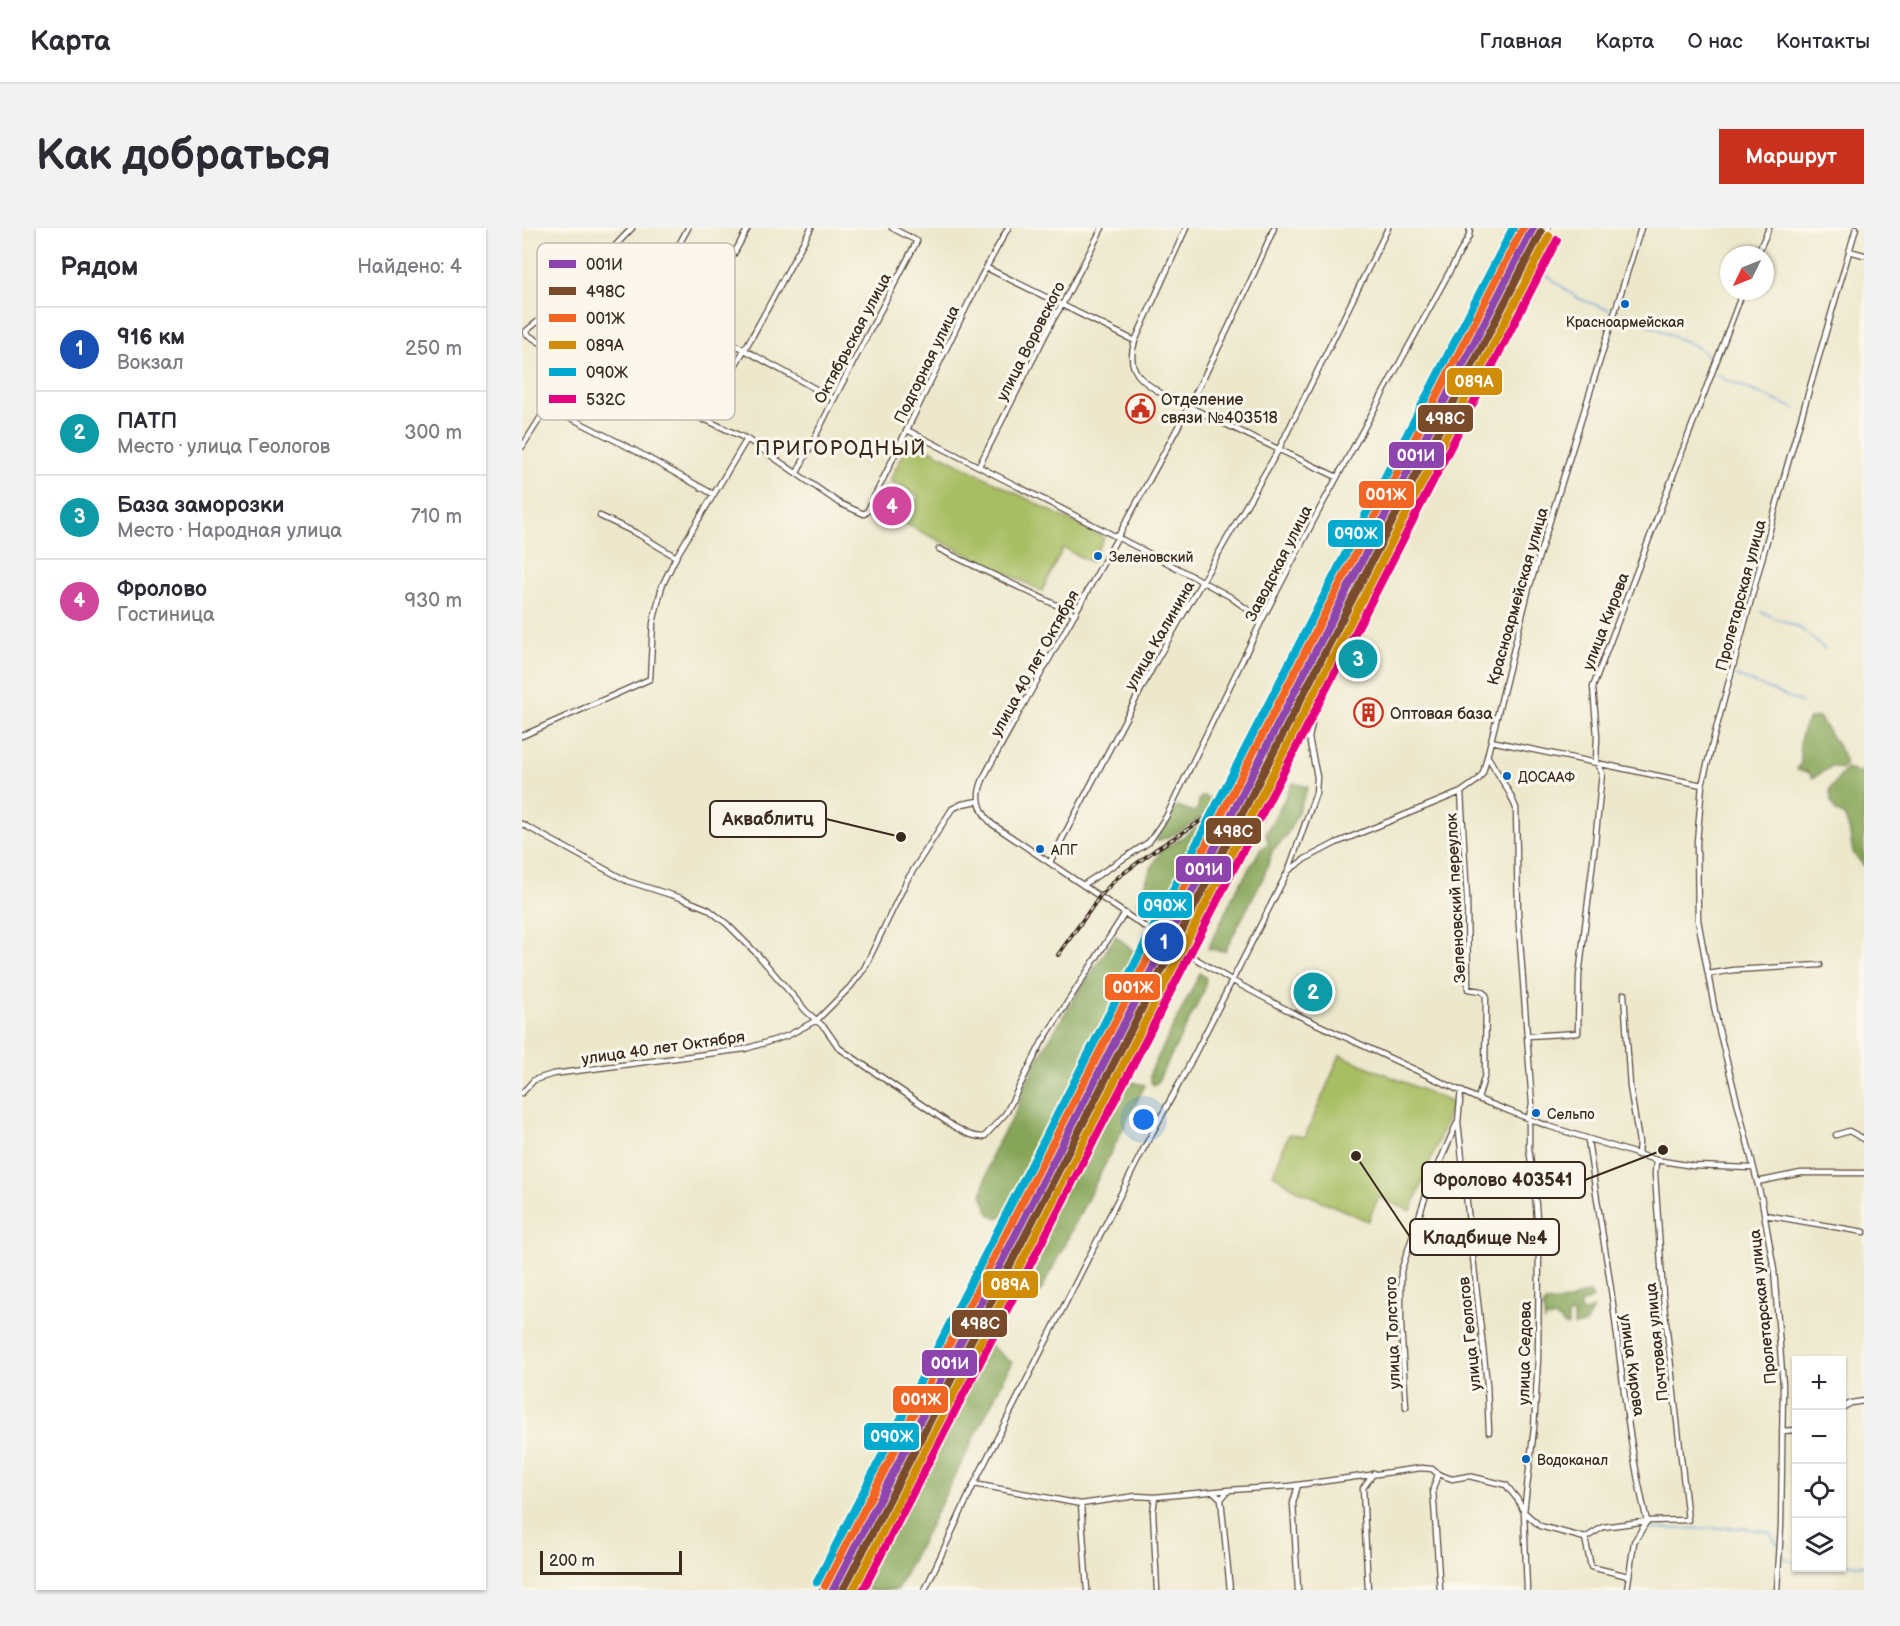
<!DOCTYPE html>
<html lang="ru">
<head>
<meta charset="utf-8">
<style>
  :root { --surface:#fff; --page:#f2f2f3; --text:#2b2b33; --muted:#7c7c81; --line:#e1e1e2; --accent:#c8321e }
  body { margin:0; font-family:"Balsamiq Sans",sans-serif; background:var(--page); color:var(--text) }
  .controls { position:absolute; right:18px; bottom:18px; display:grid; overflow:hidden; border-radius:0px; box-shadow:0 2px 4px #0004 }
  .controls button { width:54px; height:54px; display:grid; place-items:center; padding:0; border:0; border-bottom:2px solid var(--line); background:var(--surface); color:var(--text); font:30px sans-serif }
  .compass { position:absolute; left:1198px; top:18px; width:54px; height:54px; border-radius:50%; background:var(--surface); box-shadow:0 2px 4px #0004; rotate:227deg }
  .scale { position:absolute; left:18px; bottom:15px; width:142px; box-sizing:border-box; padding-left:6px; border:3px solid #3b2a1e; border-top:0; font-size:16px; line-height:21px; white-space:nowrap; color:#3b2a1e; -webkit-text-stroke:4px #fbf7ec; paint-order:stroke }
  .you { position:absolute; left:622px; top:892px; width:21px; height:21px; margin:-15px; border:4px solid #fff; border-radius:50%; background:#1a73e8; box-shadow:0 0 0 9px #1a73e833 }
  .badge { display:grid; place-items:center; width:39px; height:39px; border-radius:50%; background:var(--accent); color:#fff; font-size:20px; font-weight:700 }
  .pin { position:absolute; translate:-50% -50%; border:3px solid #fff; box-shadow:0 2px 6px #0006 }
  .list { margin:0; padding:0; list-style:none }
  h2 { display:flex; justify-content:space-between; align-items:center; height:78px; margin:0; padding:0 24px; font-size:26px }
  h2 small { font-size:20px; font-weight:400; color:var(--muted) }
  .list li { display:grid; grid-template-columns:39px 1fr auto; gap:18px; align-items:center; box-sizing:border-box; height:84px; padding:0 24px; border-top:2px solid var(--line) }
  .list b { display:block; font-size:22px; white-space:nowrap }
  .list p { margin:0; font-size:20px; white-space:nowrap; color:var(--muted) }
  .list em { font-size:20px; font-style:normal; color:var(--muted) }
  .icon { flex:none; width:33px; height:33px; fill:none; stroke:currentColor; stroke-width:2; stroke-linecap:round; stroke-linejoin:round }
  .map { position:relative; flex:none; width:1342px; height:1362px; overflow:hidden; border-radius:0px }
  header { display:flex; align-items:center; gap:36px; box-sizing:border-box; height:84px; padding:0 30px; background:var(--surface); border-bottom:2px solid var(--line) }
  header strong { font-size:28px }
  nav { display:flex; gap:33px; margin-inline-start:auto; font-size:21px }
  .intro { display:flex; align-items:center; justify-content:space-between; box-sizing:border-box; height:144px; padding:0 36px }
  h1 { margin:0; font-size:42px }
  .button { padding:15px 27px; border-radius:0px; background:var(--accent); color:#fff; font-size:21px; font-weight:700 }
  main { display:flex; gap:36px; padding:0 36px }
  aside { flex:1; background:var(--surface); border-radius:0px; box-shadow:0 2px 4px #0004 }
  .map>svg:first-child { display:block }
  .green { fill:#a8be63; stroke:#727440; stroke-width:1.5 }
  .forest { fill:#86a559; stroke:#60683c; stroke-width:1.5 }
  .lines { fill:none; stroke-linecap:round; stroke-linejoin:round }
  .stream { stroke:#67a1d6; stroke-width:1.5 }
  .minor-casing { stroke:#564638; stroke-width:7 }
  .minor { stroke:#fff; stroke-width:4.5 }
  .rail-casing { stroke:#3b2a1e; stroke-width:4 }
  .rail { stroke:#fbf7ec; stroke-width:1.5; stroke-dasharray:4.5; stroke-linecap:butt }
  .rail-1-casing { stroke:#fbf7ec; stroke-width:12 }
  .rail-2-casing { stroke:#fbf7ec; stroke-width:12 }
  .rail-3-casing { stroke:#fbf7ec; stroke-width:12 }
  .rail-4-casing { stroke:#fbf7ec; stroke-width:12 }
  .rail-5-casing { stroke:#fbf7ec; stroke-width:12 }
  .rail-6-casing { stroke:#fbf7ec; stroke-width:12 }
  .rail-1 { stroke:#8e44ad; stroke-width:8 }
  .rail-2 { stroke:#7a4b2a; stroke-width:8 }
  .rail-3 { stroke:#f26522; stroke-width:8 }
  .rail-4 { stroke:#d18d06; stroke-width:8 }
  .rail-5 { stroke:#00a9ce; stroke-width:8 }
  .rail-6 { stroke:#e5007d; stroke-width:8 }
  .bus-dot { fill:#0065bd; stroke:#fbf7ec; stroke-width:2 }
  .labels { text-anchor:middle; stroke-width:6; stroke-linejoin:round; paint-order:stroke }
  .bus-label { font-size:14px; fill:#3b2a1e; stroke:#fbf7ec; text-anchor:start }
  .street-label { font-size:16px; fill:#3b2a1e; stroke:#fbf7ec }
  .poi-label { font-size:16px; fill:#3b2a1e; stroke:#fbf7ec; text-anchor:start }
  .quarter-label { font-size:20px; letter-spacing:1.5px; fill:#3b2a1e; stroke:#fbf7ec }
  .key { fill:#fbf7ec; stroke:#c1baae; stroke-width:1.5 }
  .key-label { font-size:16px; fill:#3b2a1e }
  .leader { fill:none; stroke:#3b2a1e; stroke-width:2 }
  .callout-dot { fill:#3b2a1e; stroke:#fbf7ec; stroke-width:2 }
  .callout { fill:#fbf7ec; stroke:#3b2a1e; stroke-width:2 }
  .callout-label { font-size:18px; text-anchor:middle; font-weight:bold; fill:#3b2a1e }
  .line-badge { stroke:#fbf7ec; stroke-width:2 }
  .badge-label { font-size:16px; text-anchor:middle; font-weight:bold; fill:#fff }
</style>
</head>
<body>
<header>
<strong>Карта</strong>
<nav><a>Главная</a><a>Карта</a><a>О нас</a><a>Контакты</a></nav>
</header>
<div class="intro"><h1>Как добраться</h1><a class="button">Маршрут</a></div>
<main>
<aside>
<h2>Рядом<small>Найдено: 4</small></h2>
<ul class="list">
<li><span class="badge" style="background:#1a4fb4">1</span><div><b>916 км</b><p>Вокзал</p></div><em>250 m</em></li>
<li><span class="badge" style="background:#0f9aa8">2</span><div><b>ПАТП</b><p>Место · улица Геологов</p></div><em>300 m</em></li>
<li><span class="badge" style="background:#0f9aa8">3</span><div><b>База заморозки</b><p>Место · Народная улица</p></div><em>710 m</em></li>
<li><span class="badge" style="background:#d1479c">4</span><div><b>Фролово</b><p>Гостиница</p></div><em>930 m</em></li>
</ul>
</aside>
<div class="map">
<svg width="1342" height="1362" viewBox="0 0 1342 1362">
  <rect width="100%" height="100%" fill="#fbf7ec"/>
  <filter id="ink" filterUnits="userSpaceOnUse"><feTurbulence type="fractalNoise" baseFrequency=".0167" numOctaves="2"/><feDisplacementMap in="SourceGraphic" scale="12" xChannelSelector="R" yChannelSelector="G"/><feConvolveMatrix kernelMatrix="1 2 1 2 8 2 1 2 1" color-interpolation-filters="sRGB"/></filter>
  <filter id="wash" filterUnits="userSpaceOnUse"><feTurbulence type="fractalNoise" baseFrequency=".008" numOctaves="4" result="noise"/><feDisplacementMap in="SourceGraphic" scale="24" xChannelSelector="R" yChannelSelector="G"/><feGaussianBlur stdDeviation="1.35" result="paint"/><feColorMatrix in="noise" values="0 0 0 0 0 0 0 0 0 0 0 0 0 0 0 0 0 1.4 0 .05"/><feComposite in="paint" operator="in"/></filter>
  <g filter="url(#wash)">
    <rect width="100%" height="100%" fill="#ede8cc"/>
    <path class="green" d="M388,211L582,310L569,334L541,320L520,363L383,296L397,268L368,253Z
      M818,827L931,875L889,983L857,969L846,993L777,963L751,946L767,906L783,909Z"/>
    <path class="forest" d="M1297,489L1321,526L1323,537L1319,541L1310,538L1291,550L1286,544L1275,542L1279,534C1277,517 1277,506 1287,491Z
      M1324,541L1335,544L1342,542V638L1331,625L1327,601L1322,587L1314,584L1309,574L1308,561Z
      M753,550L762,552L757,566L751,565L678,712L672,716V702L684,676L701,645L715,614L728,596L727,591L744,558Z
      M771,555L786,559C778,577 768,611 751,621L742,648L703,723L686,721L712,666L738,622L746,615L744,605Z
      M682,568L694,574C684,589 652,609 634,613C640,600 647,590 655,578L672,584L676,580L677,571Z
      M678,597H682L679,606L644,673L639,678L616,675L627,645L640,620L655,613Z
      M594,708L620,730L615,744L611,746L545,879L485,984L477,990L468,987L460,967L470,925L494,883L503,856L513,836L551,772Z
      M657,736L661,738L659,744L627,813L615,834L611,847L604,848L601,843L614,812L651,741Z
      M678,745L684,750L682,763L635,855L631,857L628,851V845Z
      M593,850L623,857L517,1067L512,1066L500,1043L561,920Z
      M1064,1065H1068L1071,1070L1059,1076L1058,1083L1061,1085L1071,1081L1063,1096L1052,1098V1088L1049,1086L1046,1088V1098H1043L1038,1092L1031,1089L1028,1091L1025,1089L1023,1093L1021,1080L1023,1075L1047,1073Z
      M458,1109L490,1135L375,1362H328Z"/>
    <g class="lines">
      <path class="stream" d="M1022,45L1055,70L1088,82
        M1101,85L1177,120L1191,133
        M1194,146L1200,150L1274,181
        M1239,384L1278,400L1303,421
        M1215,448L1281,475
        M1129,1301L1221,1300L1247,1304L1256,1317
        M1259,1324C1262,1331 1268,1334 1274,1335
        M1320,1336L1342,1337"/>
    </g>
  </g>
  <g filter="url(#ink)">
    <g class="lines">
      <defs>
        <path id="minor" d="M664,0L613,113C603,142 619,153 642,167L815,249
          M752,0C675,180 572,348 478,519C464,547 443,569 470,596L641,711L709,752L769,784L956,871L1026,898L1134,932L1171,938L1230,940
          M1327,23L1342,27
          M1235,27L1247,0
          M465,40L613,113
          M70,43L128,70L312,171
          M128,70L166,0
          M174,95L226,0
          M3,104L43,71L110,0
          M3,105L19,115L225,211L317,275L342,286L345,284L459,49L486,0
          M22,119C43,140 40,151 27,176L41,186L110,221L191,266
          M181,192L231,107L289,0
          M385,202L642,333L707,368L740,392
          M0,219L27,176
          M457,238L533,88L540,77L580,0
          M275,245L312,171L395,13L370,0
          M78,288L116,306L154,329
          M417,321L553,386
          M0,508L128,451L131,395L140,358L154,329L225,211
          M969,513L1180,557
          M966,529L988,566L994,580L996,685L1010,876L1007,889V920L1013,965L1017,1016L1016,1131L1012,1200L1002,1284L1005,1362
          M939,564L945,670L946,761L959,763L964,767L963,846L956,871
          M0,596L105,653L159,670L186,681L205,696L236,727L284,783L303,800L317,820L431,898C442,904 449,909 462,909L484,885L520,814L603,685
          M528,634L634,433L757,221L866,0
          M767,641L794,565L795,549L787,510L791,491L850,370L853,335L892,266L913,221L927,211L937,197L967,142L1016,41L1020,13L1026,0
          M561,657L627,614L644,589L740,392L795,286L947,8L948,0
          M1186,746L1212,742L1298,737
          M1102,766L1108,859L1117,914L1116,927
          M1006,808L1056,805L1057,748L1073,616L1080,545L1074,534L1075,508L1071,459L1221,63
          M939,862L936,894L965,1156L967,1204
          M0,865L12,852L31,846L223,821L265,808L295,792L328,759L342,741L385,652L430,581L440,576L456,573
          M1314,907L1327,903L1342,911
          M1066,912C1074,970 1085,1027 1092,1084C1101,1154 1108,1225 1125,1293L1112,1314L1105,1362
          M1235,954L1279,945H1342
          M1243,987L1342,1004
          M884,1179L879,1097V1043L906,961L935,895
          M1320,1180L1329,1175L1342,1173
          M1260,1203L1274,1202
          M916,1246L911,1261L918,1362
          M452,1256L559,1276L614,1268L633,1269L707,1262
          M776,1257L771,1275L776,1362
          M692,1264L699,1271L707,1262L768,1258L899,1240L910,1241L916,1246L930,1251L947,1248L984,1257L996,1272L1002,1284L1018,1298L1063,1310L1069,1339L1106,1348
          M633,1269L631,1284L635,1362
          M699,1271L708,1362
          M559,1276L565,1362
          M1063,1310L1081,1299L1125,1293L1166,1292L1141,1067L1133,946L1134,932
          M403,1362L452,1256L622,920L663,845L766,643L783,631L814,615L939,564L956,552L961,545L1007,360L1119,0
          M846,1362L841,1260L852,1245
          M1255,1362L1259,1298L1261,1157L1252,1042L1240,973L1195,794L1186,746L1176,692L1175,614L1180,557L1193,505L1264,242L1334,0"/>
      </defs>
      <use href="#minor" class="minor-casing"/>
      <use href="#minor" class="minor"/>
      <defs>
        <path id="rail" d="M536,727L578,668L595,650L633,622L685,589L713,561
          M299,1362L317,1337L348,1280L1008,0"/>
      </defs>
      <use href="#rail" class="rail-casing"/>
      <use href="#rail" class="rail"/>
      <defs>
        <path id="rail-1" d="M311,1362L1011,0"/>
        <path id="rail-2" d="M321,1362L1019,4"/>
        <path id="rail-3" d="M303,1358L1001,0"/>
        <path id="rail-4" d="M331,1362L1027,8"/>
        <path id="rail-5" d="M295,1354L991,0"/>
        <path id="rail-6" d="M341,1362L1035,12"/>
      </defs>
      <use href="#rail-1" class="rail-1-casing"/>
      <use href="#rail-2" class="rail-2-casing"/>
      <use href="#rail-3" class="rail-3-casing"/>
      <use href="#rail-4" class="rail-4-casing"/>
      <use href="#rail-5" class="rail-5-casing"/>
      <use href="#rail-6" class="rail-6-casing"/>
      <use href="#rail-1" class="rail-1"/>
      <use href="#rail-2" class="rail-2"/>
      <use href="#rail-3" class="rail-3"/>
      <use href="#rail-4" class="rail-4"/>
      <use href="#rail-5" class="rail-5"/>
      <use href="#rail-6" class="rail-6"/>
    </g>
  </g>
  <defs>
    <symbol id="civic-ring" viewBox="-11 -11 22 22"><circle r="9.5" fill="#fbf7ec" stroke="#c8321e" stroke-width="1.5"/><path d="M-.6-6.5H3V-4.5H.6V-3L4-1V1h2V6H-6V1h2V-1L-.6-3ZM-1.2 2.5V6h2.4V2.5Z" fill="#c8321e"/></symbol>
    <symbol id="building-ring" viewBox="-11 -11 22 22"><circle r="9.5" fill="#fbf7ec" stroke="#c8321e" stroke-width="1.5"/><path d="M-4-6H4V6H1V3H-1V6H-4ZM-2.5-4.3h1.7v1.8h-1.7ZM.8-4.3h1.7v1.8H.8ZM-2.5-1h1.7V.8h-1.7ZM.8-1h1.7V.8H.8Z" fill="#c8321e"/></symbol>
  </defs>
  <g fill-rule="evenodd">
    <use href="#civic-ring" x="602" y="164" width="33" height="33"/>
    <use href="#building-ring" x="830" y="468" width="33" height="33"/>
  </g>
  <g class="bus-dot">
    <circle cx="1103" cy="76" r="5"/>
    <circle cx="576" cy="328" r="5"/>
    <circle cx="985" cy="548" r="5"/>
    <circle cx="518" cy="621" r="5"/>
    <circle cx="1014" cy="885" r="5"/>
    <circle cx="1004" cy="1231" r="5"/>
  </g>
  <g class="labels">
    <g class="bus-label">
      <text x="1103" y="99" text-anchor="middle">Красноармейская</text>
      <text x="587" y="334">Зеленовский</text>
      <text x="996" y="554">ДОСААФ</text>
      <text x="529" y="627">АПГ</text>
      <text x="1025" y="891">Сельпо</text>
      <text x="1015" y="1237">Водоканал</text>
    </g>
    <g class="street-label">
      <text transform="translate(330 110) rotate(-62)" y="6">Октябрьская улица</text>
      <text transform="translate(508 113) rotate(-63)" y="6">улица Воровского</text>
      <text transform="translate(404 136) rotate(-64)" y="6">Подгорная улица</text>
      <text transform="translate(756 335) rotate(-63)" y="6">Заводская улица</text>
      <text transform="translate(1218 367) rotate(-75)" y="6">Пролетарская улица</text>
      <text transform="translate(995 368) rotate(-74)" y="6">Красноармейская улица</text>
      <text transform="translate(1083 393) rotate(-69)" y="6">улица Кирова</text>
      <text transform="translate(637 407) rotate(-60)" y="6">улица Калинина</text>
      <text transform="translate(512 435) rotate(-61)" y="6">улица 40 лет Октября</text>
      <text transform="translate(933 670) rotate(-93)" y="6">Зеленовский переулок</text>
      <text transform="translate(141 819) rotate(-8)" y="6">улица 40 лет Октября</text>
      <text transform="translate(1240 1079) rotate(-96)" y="6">Пролетарская улица</text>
      <text transform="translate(870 1105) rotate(-92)" y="6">улица Толстого</text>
      <text transform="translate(947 1106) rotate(-96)" y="6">улица Геологов</text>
      <text transform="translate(1134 1114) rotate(-96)" y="6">Почтовая улица</text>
      <text transform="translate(1002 1125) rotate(-89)" y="6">улица Седова</text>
      <text transform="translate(1111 1137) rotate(82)" y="6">улица Кирова</text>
    </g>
    <g class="poi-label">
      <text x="639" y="177">Отделение<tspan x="639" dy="18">связи №403518</tspan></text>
      <text x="868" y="491">Оптовая база</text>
    </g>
    <g class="quarter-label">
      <text x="319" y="227">ПРИГОРОДНЫЙ</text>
    </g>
  </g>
  <rect x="15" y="15" width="198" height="177" rx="9" class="key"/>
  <rect x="27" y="32" width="27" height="8" fill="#8e44ad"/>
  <rect x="27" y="59" width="27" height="8" fill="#7a4b2a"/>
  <rect x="27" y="86" width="27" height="8" fill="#f26522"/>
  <rect x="27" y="113" width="27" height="8" fill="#d18d06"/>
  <rect x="27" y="140" width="27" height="8" fill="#00a9ce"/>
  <rect x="27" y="167" width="27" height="8" fill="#e5007d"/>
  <g class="key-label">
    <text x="64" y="42">001И</text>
    <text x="64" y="69">498С</text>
    <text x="64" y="96">001Ж</text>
    <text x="64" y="123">089А</text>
    <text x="64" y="150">090Ж</text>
    <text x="64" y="177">532С</text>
  </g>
  <path class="leader" d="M379 609L304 591M1141 922L1063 952M834 928L888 1009"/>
  <g class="callout-dot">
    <circle cx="379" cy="609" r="6"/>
    <circle cx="1141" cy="922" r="6"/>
    <circle cx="834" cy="928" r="6"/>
  </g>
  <g class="callout">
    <rect x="188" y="573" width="116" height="36" rx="6"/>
    <rect x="900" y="934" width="163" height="36" rx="6"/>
    <rect x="888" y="991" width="149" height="36" rx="6"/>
  </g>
  <g class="callout-label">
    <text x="246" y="597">Акваблитц</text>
    <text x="981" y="958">Фролово 403541</text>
    <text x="963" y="1016">Кладбище №4</text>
  </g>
  <g class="line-badge">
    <rect x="924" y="139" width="57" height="29" rx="6" fill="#d18d06"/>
    <rect x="895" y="176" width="57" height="29" rx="6" fill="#7a4b2a"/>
    <rect x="866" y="213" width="57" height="28" rx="6" fill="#8e44ad"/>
    <rect x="836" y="252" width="57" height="29" rx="6" fill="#f26522"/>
    <rect x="805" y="291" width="57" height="29" rx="6" fill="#00a9ce"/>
    <rect x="683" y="589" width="57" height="28" rx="6" fill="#7a4b2a"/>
    <rect x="653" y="627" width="57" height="28" rx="6" fill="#8e44ad"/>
    <rect x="615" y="663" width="56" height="28" rx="6" fill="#00a9ce"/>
    <rect x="582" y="745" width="57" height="28" rx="6" fill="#f26522"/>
    <rect x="460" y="1042" width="57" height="29" rx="6" fill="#d18d06"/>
    <rect x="429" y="1081" width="57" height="29" rx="6" fill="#7a4b2a"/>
    <rect x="399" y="1121" width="57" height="28" rx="6" fill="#8e44ad"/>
    <rect x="370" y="1157" width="57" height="29" rx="6" fill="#f26522"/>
    <rect x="341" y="1194" width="57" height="29" rx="6" fill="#00a9ce"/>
  </g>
  <g class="badge-label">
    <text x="952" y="159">089А</text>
    <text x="923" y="196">498С</text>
    <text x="894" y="233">001И</text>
    <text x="864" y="272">001Ж</text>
    <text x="834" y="311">090Ж</text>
    <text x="711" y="609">498С</text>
    <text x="682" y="647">001И</text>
    <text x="643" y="683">090Ж</text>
    <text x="611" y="765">001Ж</text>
    <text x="488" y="1062">089А</text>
    <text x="458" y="1101">498С</text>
    <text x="428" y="1141">001И</text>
    <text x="399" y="1177">001Ж</text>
    <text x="370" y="1214">090Ж</text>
  </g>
</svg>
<div class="controls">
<button>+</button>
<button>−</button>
<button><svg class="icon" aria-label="locate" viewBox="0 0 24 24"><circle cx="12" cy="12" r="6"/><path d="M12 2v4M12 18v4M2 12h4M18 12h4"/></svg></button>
<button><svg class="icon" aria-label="layers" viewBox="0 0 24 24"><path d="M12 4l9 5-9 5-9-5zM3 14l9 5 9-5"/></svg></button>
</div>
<svg class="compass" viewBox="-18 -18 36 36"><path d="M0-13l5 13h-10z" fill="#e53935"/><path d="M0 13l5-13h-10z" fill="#7c7c81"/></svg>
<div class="scale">200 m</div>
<div class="you"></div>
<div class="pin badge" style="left:642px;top:714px;background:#1a4fb4">1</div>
<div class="pin badge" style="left:791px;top:764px;background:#0f9aa8">2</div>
<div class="pin badge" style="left:836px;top:431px;background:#0f9aa8">3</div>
<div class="pin badge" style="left:370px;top:278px;background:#d1479c">4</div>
</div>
</main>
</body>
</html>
